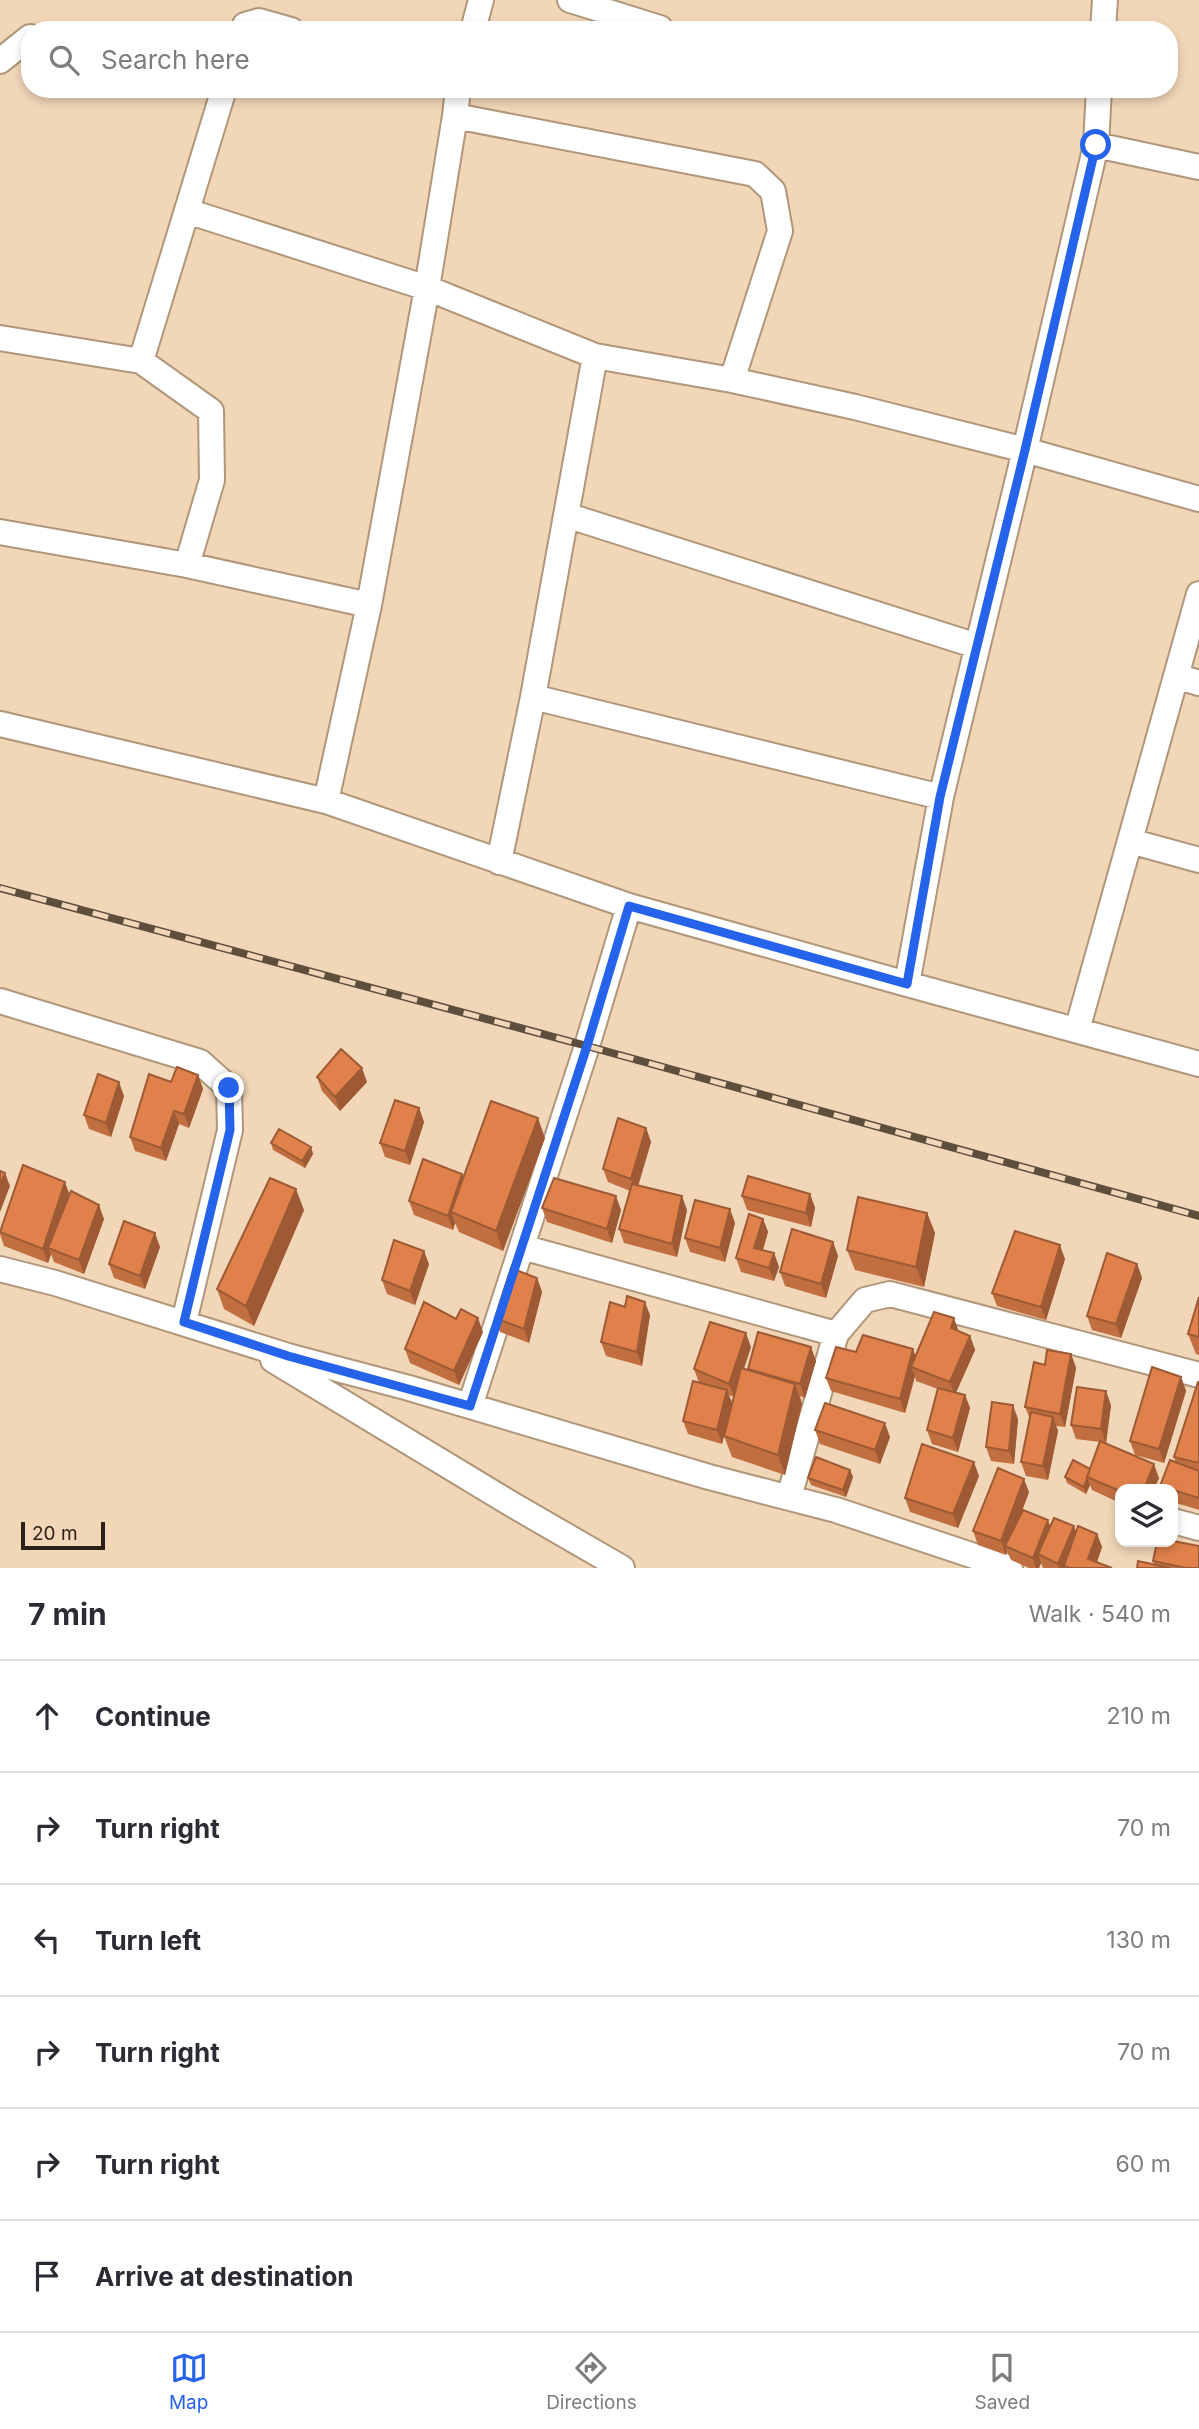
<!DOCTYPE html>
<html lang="en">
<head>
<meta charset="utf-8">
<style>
  :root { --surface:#fff; --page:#f7f7f7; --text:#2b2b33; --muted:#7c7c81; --line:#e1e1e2; --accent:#2563eb }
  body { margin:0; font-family:Inter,sans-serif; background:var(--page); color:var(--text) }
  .controls { position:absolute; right:21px; bottom:21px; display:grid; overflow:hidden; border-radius:14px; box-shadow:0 4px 10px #0003 }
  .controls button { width:63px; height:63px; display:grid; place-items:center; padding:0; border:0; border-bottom:2px solid var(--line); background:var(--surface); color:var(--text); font:35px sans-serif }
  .scale { position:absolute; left:21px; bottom:18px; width:84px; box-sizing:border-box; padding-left:7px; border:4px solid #2c2116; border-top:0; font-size:19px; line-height:24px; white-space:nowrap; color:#2c2116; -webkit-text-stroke:5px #f2d6b8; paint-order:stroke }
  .stop { position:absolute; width:21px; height:21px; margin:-16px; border:5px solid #2563eb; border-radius:50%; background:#fff }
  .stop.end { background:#2563eb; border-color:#fff; box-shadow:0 2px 7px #0008 }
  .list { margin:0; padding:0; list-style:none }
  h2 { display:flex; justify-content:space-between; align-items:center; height:91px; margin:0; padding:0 28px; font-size:30px }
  h2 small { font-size:23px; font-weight:400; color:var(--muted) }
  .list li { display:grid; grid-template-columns:46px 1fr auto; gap:21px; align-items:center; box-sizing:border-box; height:112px; padding:0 28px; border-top:2px solid var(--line) }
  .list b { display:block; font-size:26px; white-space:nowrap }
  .list em { font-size:23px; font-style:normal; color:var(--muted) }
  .icon { flex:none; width:38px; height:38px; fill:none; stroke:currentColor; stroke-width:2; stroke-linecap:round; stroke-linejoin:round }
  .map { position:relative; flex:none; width:1199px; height:1568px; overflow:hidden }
  .search { position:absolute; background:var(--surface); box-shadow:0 4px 10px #0003; left:21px; right:21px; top:21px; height:77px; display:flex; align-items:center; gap:18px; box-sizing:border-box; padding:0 24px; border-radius:28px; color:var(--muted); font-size:26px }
  .sheet { height:763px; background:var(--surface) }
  nav { display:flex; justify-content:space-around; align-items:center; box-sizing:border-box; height:98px; border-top:2px solid var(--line); background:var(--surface); font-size:19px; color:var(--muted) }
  nav a { display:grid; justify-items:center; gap:4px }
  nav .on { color:var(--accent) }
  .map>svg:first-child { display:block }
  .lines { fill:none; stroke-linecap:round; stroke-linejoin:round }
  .street-casing { stroke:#b0967a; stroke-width:28 }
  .street { stroke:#fff; stroke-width:24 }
  .rail-casing { stroke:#5d4e3e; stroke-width:8 }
  .rail { stroke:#f2d6b8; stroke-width:5; stroke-dasharray:16; stroke-linecap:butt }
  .wall { fill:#c16f40 }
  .shaded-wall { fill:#9d5a34 }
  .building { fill:#e0814b; stroke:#9d5a34; stroke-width:2 }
  .route { stroke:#2563eb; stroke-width:9 }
</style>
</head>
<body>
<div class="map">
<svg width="1199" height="1568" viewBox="0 0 1199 1568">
  <rect width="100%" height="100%" fill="#f2d6b8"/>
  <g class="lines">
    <defs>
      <path id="street" d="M570,0L660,28
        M243,30L245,25L259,21L291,30
        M473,30L481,0
        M1103,30L1105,0
        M0,61L30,37
        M1099,89L1096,145L1025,450L1199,499
        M1096,145L1199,167
        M187,211L427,288L455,116
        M0,338L141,361L211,411L212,480L187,565
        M141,361L224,89
        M566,515L977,646
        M0,532L187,565L369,605L326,801
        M369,605L427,288L595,356L732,380
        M1176,676L1199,683
        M533,697L941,797
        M0,724L326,801L629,906L907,984L941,797L1025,450L855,407L732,380L780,231L773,191L755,174L455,116L458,89
        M1130,841L1199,860
        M499,862L533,697L595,356
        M907,984L1199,1064
        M0,1001L200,1062L229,1088L230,1130L184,1322
        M1077,1030L1199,594
        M522,1247L836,1334
        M0,1269L55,1283L288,1356L409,1388L709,1477L836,1510L1010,1568
        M273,1360L513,1505L622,1568
        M470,1406L587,1046L629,906
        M789,1497L836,1334L865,1300L890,1294L1199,1375
        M1173,1521L1199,1528"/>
    </defs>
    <use href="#street" class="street-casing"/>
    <use href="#street" class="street"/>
    <defs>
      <path id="rail" d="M0,888L587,1046L1199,1216"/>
    </defs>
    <use href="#rail" class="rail-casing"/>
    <use href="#rail" class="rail"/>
  </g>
  <path class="wall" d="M198,1075L203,1089L189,1128L179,1124L166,1161L135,1151L130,1137L171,1082Z
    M317,1077L367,1082L340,1111L322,1091Z
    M124,1096L111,1137L89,1129L84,1115Z
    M419,1108L424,1122L410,1165L385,1157L380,1143Z
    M646,1128L651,1142L638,1186L687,1210L677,1257L624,1243L619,1229L630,1191L608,1182L603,1169Z
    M545,1138L503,1251L459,1232L455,1223L453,1230L414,1215L409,1201L462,1174L464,1177Z
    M271,1143L311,1147L313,1154L305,1168L273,1150Z
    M70,1194L104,1219L84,1274L54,1262L51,1254L48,1263L4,1246L0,1234V1230Z
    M810,1194L815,1208L811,1227L747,1210L742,1196Z
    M542,1208L621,1210L612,1243L547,1222Z
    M304,1210L254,1326L224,1309L217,1289Z
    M927,1213L935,1233L924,1287L855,1270L847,1250Z
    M763,1219L768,1232L763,1250L774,1253L779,1267L774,1281L741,1272L736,1258Z
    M735,1223L725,1262L690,1252L685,1238Z
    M833,1242L838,1256L826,1298L785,1286L780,1272Z
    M160,1247L145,1289L114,1278L109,1264Z
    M1065,1259L1046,1320L997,1306L992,1293Z
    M429,1264L415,1305L387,1294L382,1280Z
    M1137,1264L1142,1278L1121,1338L1092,1330L1087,1316Z
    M537,1278L542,1292L529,1343L500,1332L495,1318Z
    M1199,1297V1355L1196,1354L1188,1334Z
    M650,1315L642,1366L606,1356L601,1342Z
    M456,1319L483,1332L459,1385L410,1363L405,1349Z
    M959,1332L970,1336L975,1350L956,1392L965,1395L970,1408L958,1452L932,1444L927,1430L938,1389L916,1381L915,1376L905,1413L831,1391L826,1378L856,1352L916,1356Z
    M751,1347L744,1369L749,1371L748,1369L816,1361L805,1398L800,1396L802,1404L785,1475L732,1457L724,1436L734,1397L729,1395L732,1403L722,1444L688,1434L683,1421L699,1383L694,1369Z
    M1071,1354L1076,1368L1065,1427L1056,1426L1058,1431L1048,1480L1026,1476L1021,1462L1030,1419L1025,1407L1045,1365Z
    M1181,1377L1186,1391L1164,1463L1135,1455L1130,1441Z
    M1199,1382V1510L1173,1502V1489H1161L1160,1486L1176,1463L1174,1457Z
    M1111,1405L1106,1443L1102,1442L1159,1478L1154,1489H1120V1503L1092,1490L1090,1485L1086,1494L1067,1483L1065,1477L1090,1469L1100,1442L1076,1439L1071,1425Z
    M1018,1419L1014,1464L991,1461L986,1447Z
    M815,1430L890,1437L880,1464L820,1444Z
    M850,1470L853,1477L846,1497L811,1485L808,1478Z
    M979,1476L958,1528L910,1512L905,1498Z
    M1029,1492L1020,1517L1076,1531L1097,1534L1102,1547L1097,1562L1112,1568H1043L1041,1563L1039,1568H1029L1011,1560L1007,1551L1006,1555L978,1545L973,1531Z
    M1153,1561L1199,1568H1137L1154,1565Z"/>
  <path class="shaded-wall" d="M362,1068L367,1082L340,1111L335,1097Z
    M198,1075L203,1089L189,1128L184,1114Z
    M119,1082L124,1096L111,1137L106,1123Z
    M419,1108L424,1122L410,1165L405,1151Z
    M174,1111L179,1124L166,1161L161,1148Z
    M538,1118L545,1138L503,1251L496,1231Z
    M646,1128L651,1142L636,1193L631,1179Z
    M311,1147L313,1154L305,1168L302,1161Z
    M5,1173L10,1186L0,1212V1185Z
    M462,1174L467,1187L451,1212L455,1223L453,1230L448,1216Z
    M65,1182L70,1196L48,1248L51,1254L48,1263L43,1249Z
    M296,1189L304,1210L254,1326L246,1306Z
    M810,1194L815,1208L811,1227L806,1213Z
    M616,1196L621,1210L612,1243L607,1229Z
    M682,1196L687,1210L677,1257L672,1244Z
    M99,1205L104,1219L84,1274L79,1260Z
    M730,1209L735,1223L725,1262L720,1248Z
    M927,1213L935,1233L924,1287L916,1267Z
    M763,1219L768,1232L759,1262L754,1248Z
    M155,1233L160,1247L145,1289L140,1276Z
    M833,1242L838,1256L826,1298L821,1284Z
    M1060,1245L1065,1259L1046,1320L1041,1307Z
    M424,1251L429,1264L415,1305L410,1291Z
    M774,1253L779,1267L774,1281L769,1268Z
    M1137,1264L1142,1278L1121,1338L1116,1324Z
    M537,1278L542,1292L529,1343L524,1329Z
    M645,1302L650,1315L642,1366L637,1352Z
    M478,1318L483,1332L459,1385L454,1371Z
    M954,1318L959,1332L951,1328Z
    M746,1333L751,1347L734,1397L729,1384Z
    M970,1336L975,1350L955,1395L950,1382Z
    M811,1347L816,1361L805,1398L800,1384Z
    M913,1349L918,1363L911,1367L915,1376L905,1413L900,1399Z
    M1071,1354L1076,1368L1065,1427L1060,1414Z
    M1181,1377L1186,1391L1164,1463L1159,1449Z
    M795,1384L802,1404L785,1475L778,1455Z
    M727,1390L732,1403L722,1444L717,1430Z
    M1106,1391L1111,1405L1106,1443L1101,1429Z
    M965,1395L970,1408L958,1452L953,1438Z
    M1013,1405L1018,1419L1014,1464L1009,1451Z
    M1053,1417L1058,1431L1048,1480L1043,1466Z
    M885,1423L890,1437L880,1464L875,1450Z
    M974,1462L979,1476L958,1528L953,1514Z
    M1154,1464L1159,1478L1154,1489H1144Z
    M850,1470L853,1477L846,1497L843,1490Z
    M1087,1478L1090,1485L1086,1494L1084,1487Z
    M1024,1479L1029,1492L1008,1547L1005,1546L1007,1551L1006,1555L1001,1541Z
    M1048,1520L1053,1534L1038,1554L1041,1563L1039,1568H1036L1033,1558Z
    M1074,1526L1079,1540L1064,1566L1065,1568H1059L1058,1564Z
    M1097,1534L1102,1547L1095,1568L1088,1559Z"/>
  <path class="building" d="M341,1049L362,1068L335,1097L317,1077Z
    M177,1067L198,1075L184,1114L174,1111L161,1148L130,1137L149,1074L171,1082Z
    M98,1074L119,1082L106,1123L84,1115Z
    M395,1100L419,1108L405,1151L380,1143Z
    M491,1101L538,1118L496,1231L451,1212Z
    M618,1118L646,1128L631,1179L603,1169Z
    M279,1129L311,1147L302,1161L271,1143Z
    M423,1159L462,1174L448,1216L409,1201Z
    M23,1165L65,1182L43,1249L0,1232Z
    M0,1171L5,1173L0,1185Z
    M748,1176L810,1194L806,1213L742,1196Z
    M270,1178L296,1189L246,1306L217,1289Z
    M554,1178L616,1196L607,1229L542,1208Z
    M632,1184L682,1196L672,1244L619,1229Z
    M71,1191L99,1205L79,1260L48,1248Z
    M858,1197L927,1213L916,1267L847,1250Z
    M695,1200L730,1209L720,1248L685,1238Z
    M749,1214L763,1219L754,1248L774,1253L769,1268L736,1258Z
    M124,1221L155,1233L140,1276L109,1264Z
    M792,1229L833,1242L821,1284L780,1272Z
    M1015,1231L1060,1245L1041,1307L992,1293Z
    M394,1240L424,1251L410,1291L382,1280Z
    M1107,1253L1137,1264L1116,1324L1087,1316Z
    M511,1268L537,1278L524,1329L495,1318Z
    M627,1296L645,1302L637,1352L601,1342L610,1302L625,1307Z
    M1199,1297V1337L1188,1334Z
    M424,1302L456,1319L461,1309L478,1318L454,1371L405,1349Z
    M934,1312L954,1318L951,1328L970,1336L950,1382L911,1367Z
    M710,1322L746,1333L729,1384L694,1369Z
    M758,1332L811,1347L800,1384L748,1369Z
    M863,1335L913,1349L900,1399L826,1378L836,1347L856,1352Z
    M1047,1350L1071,1354L1060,1414L1025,1407L1034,1362L1045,1365Z
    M1152,1367L1181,1377L1159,1449L1130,1441Z
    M741,1368L795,1384L778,1455L724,1436Z
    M693,1381L727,1390L717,1430L683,1421Z
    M1198,1382H1199V1463L1174,1457Z
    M1077,1387L1106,1391L1101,1429L1071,1425Z
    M938,1388L965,1395L953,1438L927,1430Z
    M992,1402L1013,1405L1009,1451L986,1447Z
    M825,1403L885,1423L875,1450L815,1430Z
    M1031,1412L1053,1417L1043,1466L1021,1462Z
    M1100,1441L1154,1464L1144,1489H1120V1491L1087,1477Z
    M922,1444L974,1462L953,1514L905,1498Z
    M816,1457L850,1470L843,1490L808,1478Z
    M1073,1460L1090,1469L1084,1487L1065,1477Z
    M1170,1460L1199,1471V1498L1160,1486Z
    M998,1468L1024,1479L1001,1541L973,1531Z
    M1023,1510L1048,1520L1033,1558L1005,1546Z
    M1054,1518L1074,1526L1058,1564L1038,1554Z
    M1078,1526L1097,1534L1088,1559L1112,1568H1070L1064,1566Z
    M1173,1541L1199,1546V1568H1186L1153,1561L1157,1542Z
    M1138,1561L1170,1568H1137Z"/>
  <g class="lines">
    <path class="route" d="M229,1088L230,1130L184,1322L288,1356L470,1406L587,1046L629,906L907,984L940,797L1025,450L1096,145"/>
  </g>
</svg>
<div class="controls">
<button><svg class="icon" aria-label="layers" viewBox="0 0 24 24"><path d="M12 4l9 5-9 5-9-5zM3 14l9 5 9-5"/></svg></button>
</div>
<div class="scale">20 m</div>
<div class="stop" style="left:1096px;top:145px"></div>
<div class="stop end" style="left:229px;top:1088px"></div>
<div class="search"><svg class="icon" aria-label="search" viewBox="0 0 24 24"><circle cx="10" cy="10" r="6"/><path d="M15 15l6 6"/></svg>Search here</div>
</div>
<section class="sheet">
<h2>7 min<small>Walk · 540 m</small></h2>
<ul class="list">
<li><svg class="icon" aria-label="ahead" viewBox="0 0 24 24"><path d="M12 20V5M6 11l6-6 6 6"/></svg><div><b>Continue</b></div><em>210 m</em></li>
<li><svg class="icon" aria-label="right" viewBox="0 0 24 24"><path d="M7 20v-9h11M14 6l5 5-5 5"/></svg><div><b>Turn right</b></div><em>70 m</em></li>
<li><svg class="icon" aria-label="left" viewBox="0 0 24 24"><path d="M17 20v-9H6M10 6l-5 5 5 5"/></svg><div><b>Turn left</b></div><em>130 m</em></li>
<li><svg class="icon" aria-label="right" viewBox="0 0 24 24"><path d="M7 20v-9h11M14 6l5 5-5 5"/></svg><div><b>Turn right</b></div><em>70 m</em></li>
<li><svg class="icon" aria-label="right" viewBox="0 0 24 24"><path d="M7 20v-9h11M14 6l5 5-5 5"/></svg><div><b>Turn right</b></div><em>60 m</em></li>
<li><svg class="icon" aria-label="arrive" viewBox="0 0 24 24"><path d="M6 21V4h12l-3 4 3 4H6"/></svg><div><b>Arrive at destination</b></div></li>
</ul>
</section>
<nav>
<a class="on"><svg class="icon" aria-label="map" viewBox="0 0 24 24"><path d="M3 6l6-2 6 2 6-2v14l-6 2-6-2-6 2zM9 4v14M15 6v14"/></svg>Map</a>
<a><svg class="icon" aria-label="directions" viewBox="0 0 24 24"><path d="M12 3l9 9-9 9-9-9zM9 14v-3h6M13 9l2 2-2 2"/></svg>Directions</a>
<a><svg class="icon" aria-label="saved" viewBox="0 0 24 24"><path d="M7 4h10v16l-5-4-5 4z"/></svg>Saved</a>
</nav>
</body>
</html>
